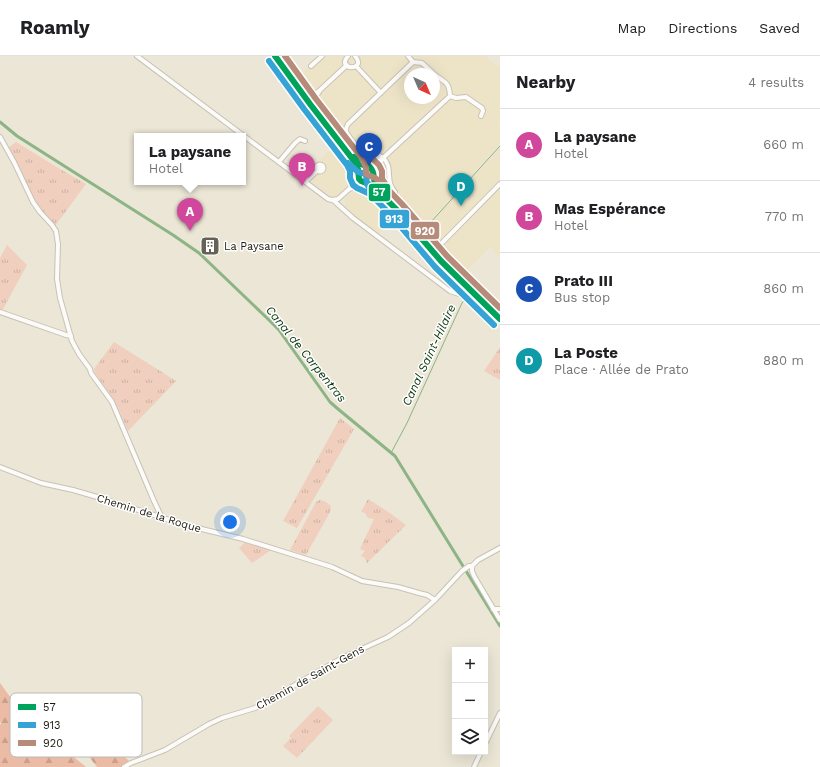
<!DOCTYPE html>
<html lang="en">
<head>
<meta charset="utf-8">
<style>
  :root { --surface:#fff; --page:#f2f2f2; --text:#202124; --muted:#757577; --line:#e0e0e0; --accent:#656154 }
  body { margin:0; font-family:"Work Sans",sans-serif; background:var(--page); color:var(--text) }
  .controls { position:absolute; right:12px; bottom:12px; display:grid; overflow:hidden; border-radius:0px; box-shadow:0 4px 16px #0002 }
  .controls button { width:36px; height:36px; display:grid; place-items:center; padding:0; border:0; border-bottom:1px solid var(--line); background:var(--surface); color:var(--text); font:20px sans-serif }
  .compass { position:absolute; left:404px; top:12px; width:36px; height:36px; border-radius:50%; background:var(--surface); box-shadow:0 4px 16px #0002; rotate:136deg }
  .you { position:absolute; left:230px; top:466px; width:14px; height:14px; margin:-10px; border:3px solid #fff; border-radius:50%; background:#1a73e8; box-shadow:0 0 0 6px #1a73e833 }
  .badge { display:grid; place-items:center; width:26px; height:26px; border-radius:50%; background:var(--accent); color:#fff; font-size:13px; font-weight:700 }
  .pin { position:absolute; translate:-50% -33px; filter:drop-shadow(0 1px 2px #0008) }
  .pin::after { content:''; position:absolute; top:21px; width:14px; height:12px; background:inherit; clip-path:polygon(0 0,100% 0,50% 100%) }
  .popup { position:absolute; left:134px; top:77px; width:112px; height:52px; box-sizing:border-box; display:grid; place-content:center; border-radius:0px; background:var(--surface); filter:drop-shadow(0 1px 3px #0005); font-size:13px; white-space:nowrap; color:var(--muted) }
  .popup b { font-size:15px; color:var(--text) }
  .popup::after { content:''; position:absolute; left:50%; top:100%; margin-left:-8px; border:8px solid transparent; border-top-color:var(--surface) }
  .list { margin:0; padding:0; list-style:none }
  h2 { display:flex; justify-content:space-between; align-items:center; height:52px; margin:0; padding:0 16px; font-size:17px }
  h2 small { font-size:13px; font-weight:400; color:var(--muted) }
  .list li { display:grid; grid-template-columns:26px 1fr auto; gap:12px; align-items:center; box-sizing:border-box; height:72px; padding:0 16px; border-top:1px solid var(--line) }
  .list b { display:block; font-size:15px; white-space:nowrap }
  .list p { margin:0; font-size:13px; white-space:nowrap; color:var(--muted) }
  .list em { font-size:13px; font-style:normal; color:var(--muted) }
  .icon { flex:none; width:22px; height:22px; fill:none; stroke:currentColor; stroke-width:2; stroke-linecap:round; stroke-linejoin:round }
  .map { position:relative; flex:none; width:500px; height:711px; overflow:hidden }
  header { display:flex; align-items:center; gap:24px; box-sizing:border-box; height:56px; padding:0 20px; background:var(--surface); border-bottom:1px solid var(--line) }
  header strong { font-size:19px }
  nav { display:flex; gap:22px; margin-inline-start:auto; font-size:14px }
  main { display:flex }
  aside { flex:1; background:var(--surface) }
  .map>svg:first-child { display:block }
  .built { fill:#ede4c8; fill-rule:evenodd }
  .grass { fill:url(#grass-tufts) }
  .forest { fill:url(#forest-firs) }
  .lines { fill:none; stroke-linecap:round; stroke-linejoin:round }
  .stream { stroke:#8cb485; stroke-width:1 }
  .canal { stroke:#8cb485; stroke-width:3 }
  .minor-casing { stroke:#c7c3b5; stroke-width:6 }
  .major-casing { stroke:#c6c4bb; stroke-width:7 }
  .minor { stroke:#fcfbf9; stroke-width:4 }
  .major { stroke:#e8e3dc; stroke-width:5 }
  .bus-1-casing { stroke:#fff; stroke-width:9 }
  .bus-2-casing { stroke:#fff; stroke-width:9 }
  .bus-3-casing { stroke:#fff; stroke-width:9 }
  .bus-1 { stroke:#00a35b; stroke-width:6 }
  .bus-2 { stroke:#36a3d6; stroke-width:6 }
  .bus-3 { stroke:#b68b7a; stroke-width:6 }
  .labels { text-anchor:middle; stroke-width:3; stroke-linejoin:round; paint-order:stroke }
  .poi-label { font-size:11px; fill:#1d1a0f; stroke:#fff; text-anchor:start }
  .street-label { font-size:11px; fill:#1d1a0f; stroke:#fff }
  .water-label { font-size:12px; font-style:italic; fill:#09350b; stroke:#fff }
  .key { fill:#fff; stroke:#bbbab7; stroke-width:1 }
  .key-label { font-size:11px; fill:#1d1a0f }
  .line-badge { stroke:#fff; stroke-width:1.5 }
  .badge-label { font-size:11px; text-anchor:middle; font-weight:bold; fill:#fff }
</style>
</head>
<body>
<header>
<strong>Roamly</strong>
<nav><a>Map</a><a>Directions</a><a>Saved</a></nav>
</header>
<main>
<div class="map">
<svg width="500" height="711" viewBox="0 0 500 711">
  <defs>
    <pattern id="grass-tufts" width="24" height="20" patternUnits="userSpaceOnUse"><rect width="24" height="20" fill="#f0cfbe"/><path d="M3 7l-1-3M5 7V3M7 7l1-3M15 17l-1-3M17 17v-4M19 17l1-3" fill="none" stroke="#cdb1a2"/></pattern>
    <pattern id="forest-firs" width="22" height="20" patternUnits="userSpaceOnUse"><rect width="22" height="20" fill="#ebbba5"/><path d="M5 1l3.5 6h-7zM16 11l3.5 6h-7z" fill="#c9a08d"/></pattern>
  </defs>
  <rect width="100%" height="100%" fill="#ebe6d5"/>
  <path class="built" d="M316,0H487V2L500,12V68L498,71L500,73V88L423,172L393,138L376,126L378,113L373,107L362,106L324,60L297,21L318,3ZM410,18H434V42H410Z
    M336,88L354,112L353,127L337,141H332L304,121H307L313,116L314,109Z
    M500,92V201L490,191L462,219L448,206L424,173Z
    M360,131L371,133L395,159L378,179L357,163V162L345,150V143L352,136Z"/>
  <path class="grass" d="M16,86L60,113L86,128L55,170L35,147L8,92Z
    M7,189L27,209L2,255L0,254V202Z
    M114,286L176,325L128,375L118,352L112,341L95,317L94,313Z
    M500,291V324L484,315Z
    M340,362L354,373L297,472L283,465Z
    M368,443L387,455L406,469L367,507L365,502L361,500L365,495L360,493L374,463L368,462L365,457L361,456Z
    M319,444L324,445L330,449L331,451L330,456L306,499L290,494L316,446Z
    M245,486H248L271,494L252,507L239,492Z
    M318,650L333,664L297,702L283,690L291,682L289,680Z"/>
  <path class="forest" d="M0,627L44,688L73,667L80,665L85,668C75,679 68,679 69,697L86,711H0V669L1,668L0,665Z
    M102,681L117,693L130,706L123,711H97L87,698H92L101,690L100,686Z"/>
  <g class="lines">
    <path class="stream" d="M420,178L500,90
      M391,397L407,367L462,247L470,236"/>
    <path class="canal" d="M0,66L17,80L173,179L199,197L268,263L279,274L330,346L338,353L395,400L500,570"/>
    <defs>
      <path id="minor" d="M137,0L328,143L332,144L338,143L348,134L360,127H364
        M348,0C335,15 368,15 355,0
        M408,0L413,6L422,7L434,18
        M311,10L322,0
        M356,10L381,37
        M434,18C444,27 449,24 450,40
        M301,37L309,45L315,42L319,36
        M450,40L456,42L466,41L482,52L483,55L481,60
        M310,48L308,43L309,41L319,35L347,9
        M0,81L14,106L33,146L40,156L52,169L56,175L58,188L57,223L60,242L72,285L79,298L90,313L91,317L112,346L115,353L154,445L162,462
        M279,106L295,87L300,83L305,85
        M316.5 112a3.5 3.5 0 1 1 7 0a3.5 3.5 0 1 1-7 0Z
        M369,110L375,108L383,102L450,40
        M374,117L376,112L381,105
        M305,126L320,112
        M349,133L355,125L358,120
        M395,136C384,124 394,111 383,102C376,96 367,99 360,93C357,91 346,78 346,74C346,71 347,70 348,68L413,6
        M333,144L353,162L450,235L459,238
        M433,196L500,128
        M0,256L66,279L71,280
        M0,411L41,427L73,434L104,443L185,469L243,483L332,511L362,525L398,531L419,537L427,539L435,544
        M472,510V515L474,520L500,564
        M493,553H500
        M485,688L500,657
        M124,711L131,707L165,694L209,668L222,662L255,652L342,602L388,581L409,567L435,544L462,515L469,510H472L478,504L500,492
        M474,711L481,696"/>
      <path id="major" d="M275,0L303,34L356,103L362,109L364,110H369L373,114L374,117V125L377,130C415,178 456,221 500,263
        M353,104L358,113V120L359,123L361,125L371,129L378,135"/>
    </defs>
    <use href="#minor" class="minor-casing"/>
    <use href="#major" class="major-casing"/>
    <use href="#minor" class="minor"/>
    <use href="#major" class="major"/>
    <defs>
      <path id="bus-1" d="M275,0L310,48L354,105L358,113L359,123L361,125L371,129L375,132L396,153L441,205L500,263
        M354,101C359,106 361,110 369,110C376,117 372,119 375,127C376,130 379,133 381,136"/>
      <path id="bus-2" d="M269,5L304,53L347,109L350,115V122L353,129L357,132L370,138L390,158L435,211L494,269
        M348,107L358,116L366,118L367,128L374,140"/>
      <path id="bus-3" d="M285,0L316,43L361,101L366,111V118L375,122L381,126L402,148L447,200L500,252
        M360,95L366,102L373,103L379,109L382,115V123L388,132"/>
    </defs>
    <use href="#bus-1" class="bus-1-casing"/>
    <use href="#bus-2" class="bus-2-casing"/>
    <use href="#bus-3" class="bus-3-casing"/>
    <use href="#bus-1" class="bus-1"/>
    <use href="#bus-2" class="bus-2"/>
    <use href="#bus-3" class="bus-3"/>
  </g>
  <defs>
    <symbol id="building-square" viewBox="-11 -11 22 22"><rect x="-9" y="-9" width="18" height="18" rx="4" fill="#656154" stroke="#fff"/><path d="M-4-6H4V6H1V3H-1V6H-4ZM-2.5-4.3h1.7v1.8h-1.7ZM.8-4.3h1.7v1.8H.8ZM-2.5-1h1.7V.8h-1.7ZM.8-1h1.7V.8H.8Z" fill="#fff"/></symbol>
  </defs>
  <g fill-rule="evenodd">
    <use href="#building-square" x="199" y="179" width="22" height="22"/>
  </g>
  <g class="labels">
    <g class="poi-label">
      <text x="224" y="194">La Paysane</text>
    </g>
    <g class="street-label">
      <text transform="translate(149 457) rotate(17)" y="4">Chemin de la Roque</text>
      <text transform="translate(310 621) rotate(-29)" y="4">Chemin de Saint-Gens</text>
    </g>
    <g class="water-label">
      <text transform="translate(306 298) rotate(51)" y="4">Canal de Carpentras</text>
      <text transform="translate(429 299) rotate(-65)" y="4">Canal Saint-Hilaire</text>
    </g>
  </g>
  <rect x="10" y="637" width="132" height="64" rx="6" class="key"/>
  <rect x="18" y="648" width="18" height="6" fill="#00a35b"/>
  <rect x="18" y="666" width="18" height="6" fill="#36a3d6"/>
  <rect x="18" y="684" width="18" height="6" fill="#b68b7a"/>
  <g class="key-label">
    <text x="43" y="655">57</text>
    <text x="43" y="673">913</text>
    <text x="43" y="691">920</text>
  </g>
  <g class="line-badge">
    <rect x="368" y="127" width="23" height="19" rx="4" fill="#00a35b"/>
    <rect x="379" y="153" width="31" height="20" rx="4" fill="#36a3d6"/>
    <rect x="410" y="165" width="30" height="19" rx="4" fill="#b68b7a"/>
  </g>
  <g class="badge-label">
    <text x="379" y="140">57</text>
    <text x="394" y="167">913</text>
    <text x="425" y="179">920</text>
  </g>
</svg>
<div class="controls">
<button>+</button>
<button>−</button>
<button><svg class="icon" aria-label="layers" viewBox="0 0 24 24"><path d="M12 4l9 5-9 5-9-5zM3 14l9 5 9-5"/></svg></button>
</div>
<svg class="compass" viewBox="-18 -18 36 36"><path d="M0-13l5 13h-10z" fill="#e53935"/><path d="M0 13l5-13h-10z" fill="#757577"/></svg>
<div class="you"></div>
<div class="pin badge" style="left:190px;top:175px;background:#d1479c">A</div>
<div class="popup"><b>La paysane</b>Hotel</div>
<div class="pin badge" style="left:302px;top:130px;background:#d1479c">B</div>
<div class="pin badge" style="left:369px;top:110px;background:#1a4fb4">C</div>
<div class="pin badge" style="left:461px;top:150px;background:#0f9aa8">D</div>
</div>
<aside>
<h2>Nearby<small>4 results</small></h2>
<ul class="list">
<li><span class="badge" style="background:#d1479c">A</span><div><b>La paysane</b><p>Hotel</p></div><em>660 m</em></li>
<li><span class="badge" style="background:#d1479c">B</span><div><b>Mas Espérance</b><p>Hotel</p></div><em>770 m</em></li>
<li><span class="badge" style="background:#1a4fb4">C</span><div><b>Prato III</b><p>Bus stop</p></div><em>860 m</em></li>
<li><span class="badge" style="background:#0f9aa8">D</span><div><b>La Poste</b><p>Place · Allée de Prato</p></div><em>880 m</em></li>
</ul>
</aside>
</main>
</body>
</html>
